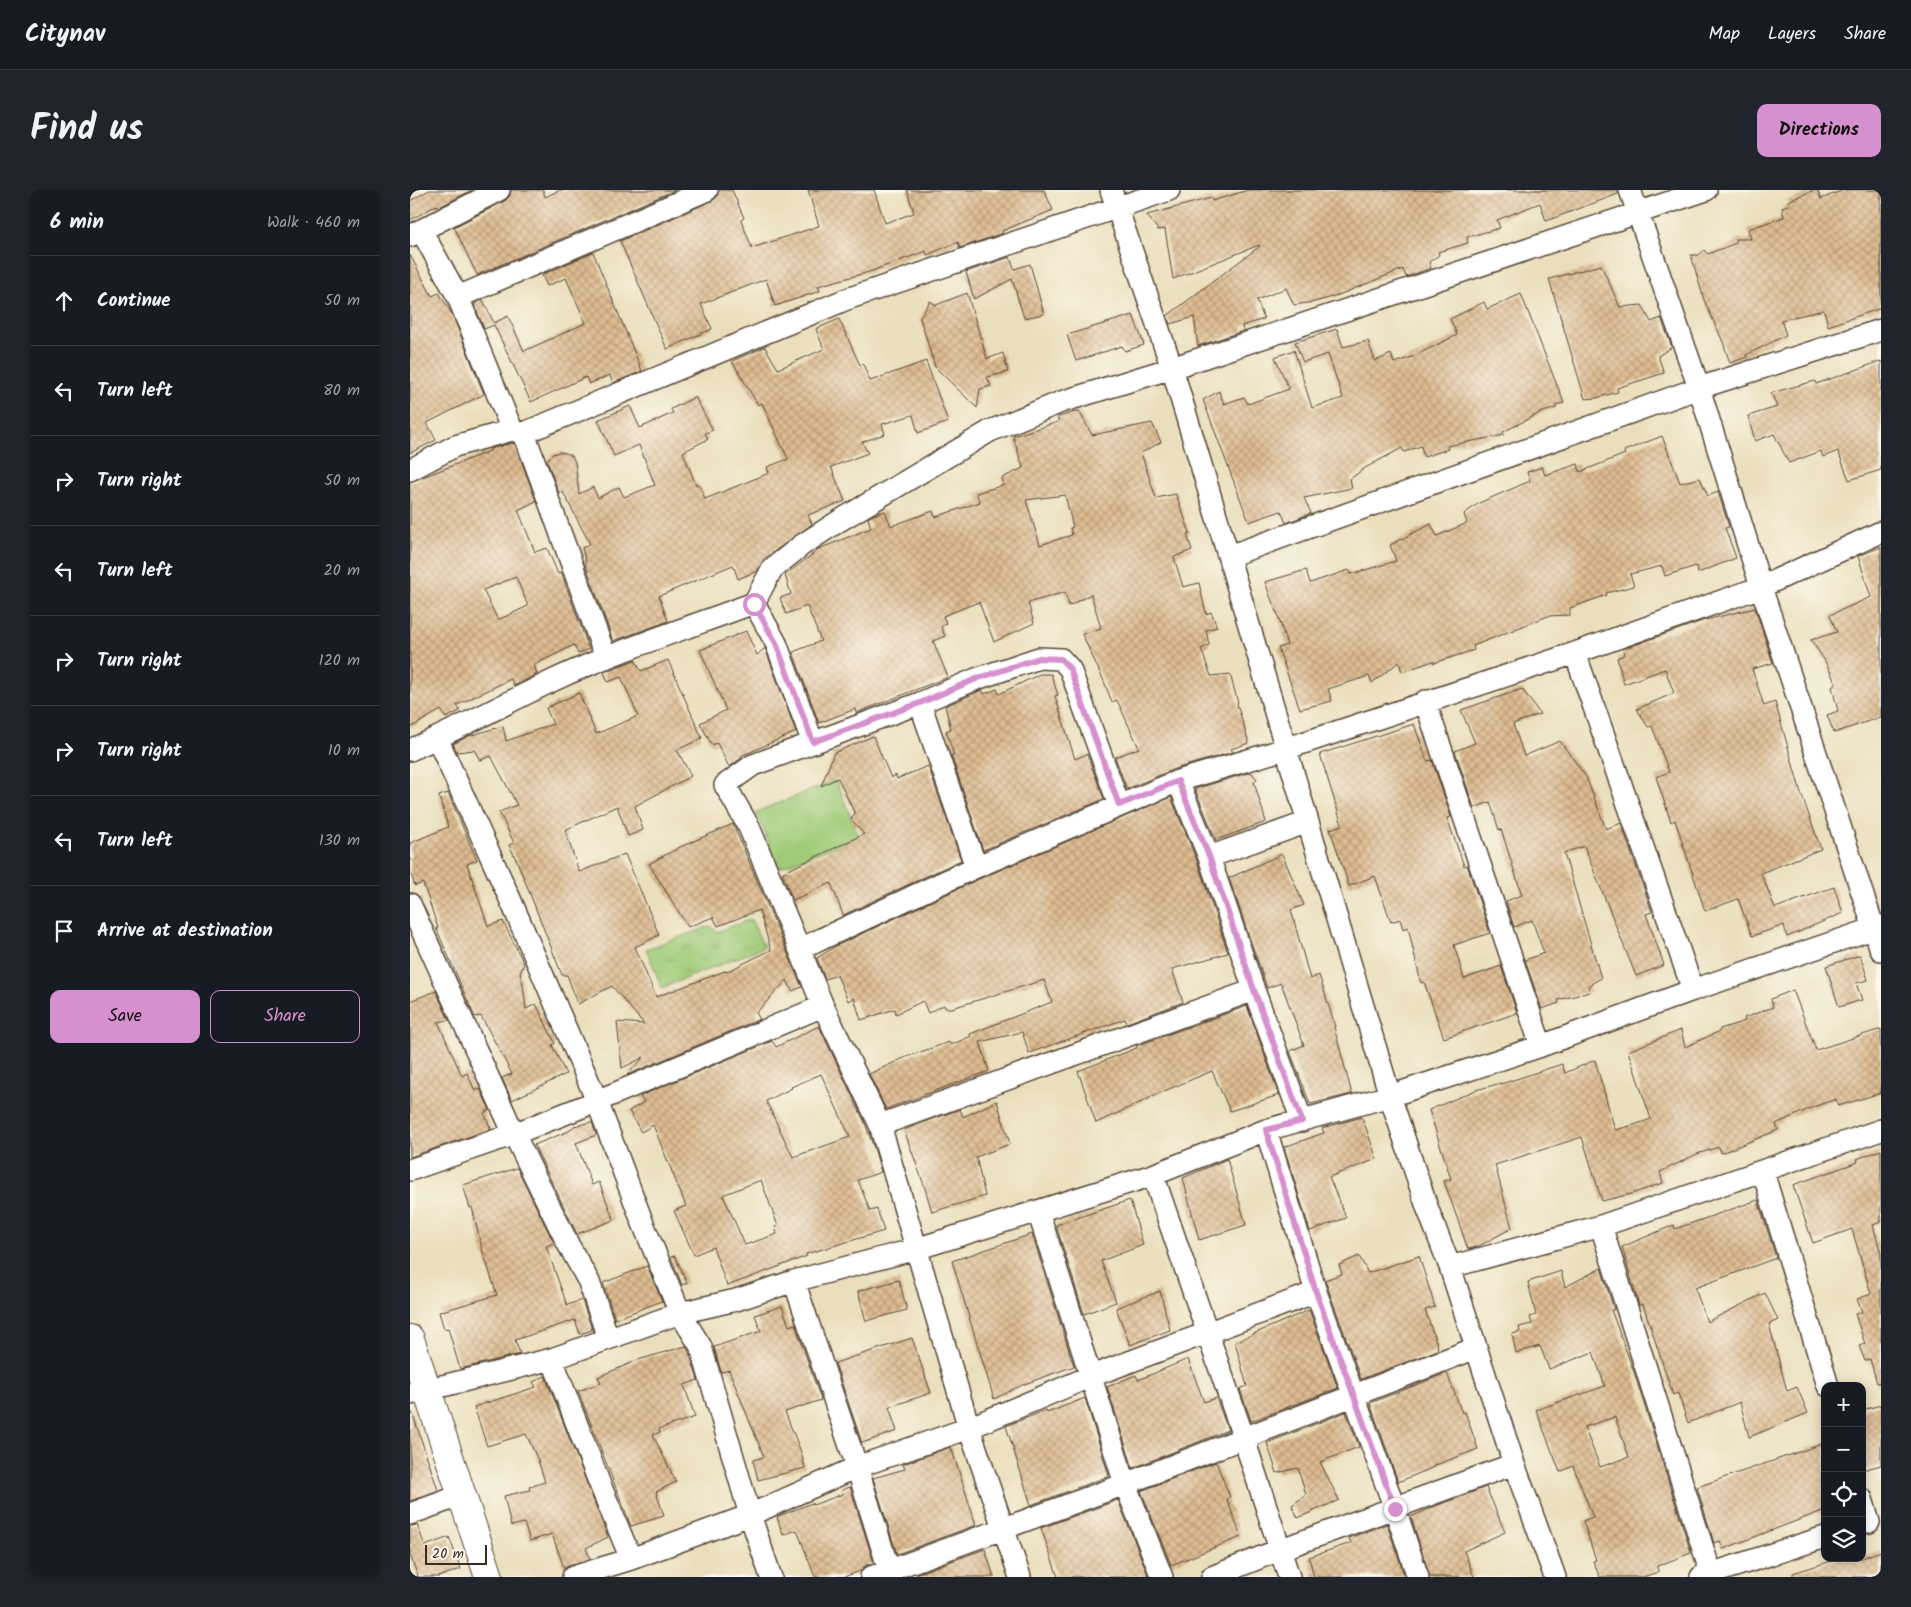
<!DOCTYPE html>
<html lang="en">
<head>
<meta charset="utf-8">
<style>
  :root { --surface:#171b24; --page:#20242c; --text:#f1f3f6; --muted:#9ea1a6; --line:#363941; --accent:#d690ce }
  body { margin:0; font-family:Kalam,sans-serif; background:var(--page); color:var(--text) }
  .controls { position:absolute; right:15px; bottom:15px; display:grid; overflow:hidden; border-radius:10px; box-shadow:0 2px 12px #0003 }
  .controls button { width:45px; height:45px; display:grid; place-items:center; padding:0; border:0; border-bottom:1px solid var(--line); background:var(--surface); color:var(--text); font:25px sans-serif }
  .scale { position:absolute; left:15px; bottom:12px; width:62px; box-sizing:border-box; padding-left:5px; border:2px solid #3b2a1e; border-top:0; font-size:14px; line-height:18px; white-space:nowrap; color:#3b2a1e; -webkit-text-stroke:4px #fbf7ec; paint-order:stroke }
  .stop { position:absolute; width:15px; height:15px; margin:-11px; border:4px solid #d690ce; border-radius:50%; background:#fff }
  .stop.end { background:#d690ce; border-color:#fff; box-shadow:0 1px 5px #0008 }
  .list { margin:0; padding:0; list-style:none }
  h2 { display:flex; justify-content:space-between; align-items:center; height:65px; margin:0; padding:0 20px; font-size:21px }
  h2 small { font-size:16px; font-weight:400; color:var(--muted) }
  .list li { display:grid; grid-template-columns:32px 1fr auto; gap:15px; align-items:center; box-sizing:border-box; height:90px; padding:0 20px; border-top:1px solid var(--line) }
  .list b { display:block; font-size:19px; white-space:nowrap }
  .list em { font-size:16px; font-style:normal; color:var(--muted) }
  .actions { display:flex; gap:10px; padding:15px 20px }
  .actions a { flex:1; padding:11px 0; border:1px solid var(--accent); border-radius:10px; text-align:center; font-size:18px; color:var(--accent) }
  .actions .main { background:var(--accent); color:#111 }
  .icon { flex:none; width:28px; height:28px; fill:none; stroke:currentColor; stroke-width:2; stroke-linecap:round; stroke-linejoin:round }
  .map { position:relative; flex:none; width:1471px; height:1387px; overflow:hidden; border-radius:10px }
  header { display:flex; align-items:center; gap:30px; box-sizing:border-box; height:70px; padding:0 25px; background:var(--surface); border-bottom:1px solid var(--line) }
  header strong { font-size:24px }
  nav { display:flex; gap:28px; margin-inline-start:auto; font-size:18px }
  .intro { display:flex; align-items:center; justify-content:space-between; box-sizing:border-box; height:120px; padding:0 30px }
  h1 { margin:0; font-size:35px }
  .button { padding:12px 22px; border-radius:10px; background:var(--accent); color:#111; font-size:18px; font-weight:700 }
  main { display:flex; gap:30px; padding:0 30px }
  aside { flex:1; background:var(--surface); border-radius:10px; box-shadow:0 2px 12px #0003 }
  .map>svg:first-child { display:block }
  .grass { fill:url(#grass-tufts); stroke:#6e7a4b }
  .garden { fill:#a0cb78; stroke:#6e7a4b }
  .building { fill:url(#building-cross-hatch); fill-rule:evenodd }
  .lines { fill:none; stroke-linecap:round; stroke-linejoin:round }
  .minor-casing { stroke:#554536; stroke-width:24 }
  .tertiary-casing { stroke:#554536; stroke-width:30 }
  .minor { stroke:#fff; stroke-width:21 }
  .tertiary { stroke:#fff; stroke-width:28 }
  .route { stroke:#d690ce; stroke-width:6 }
</style>
</head>
<body>
<header>
<strong>Citynav</strong>
<nav><a>Map</a><a>Layers</a><a>Share</a></nav>
</header>
<div class="intro"><h1>Find us</h1><a class="button">Directions</a></div>
<main>
<aside>
<h2>6 min<small>Walk · 460 m</small></h2>
<ul class="list">
<li><svg class="icon" aria-label="ahead" viewBox="0 0 24 24"><path d="M12 20V5M6 11l6-6 6 6"/></svg><div><b>Continue</b></div><em>50 m</em></li>
<li><svg class="icon" aria-label="left" viewBox="0 0 24 24"><path d="M17 20v-9H6M10 6l-5 5 5 5"/></svg><div><b>Turn left</b></div><em>80 m</em></li>
<li><svg class="icon" aria-label="right" viewBox="0 0 24 24"><path d="M7 20v-9h11M14 6l5 5-5 5"/></svg><div><b>Turn right</b></div><em>50 m</em></li>
<li><svg class="icon" aria-label="left" viewBox="0 0 24 24"><path d="M17 20v-9H6M10 6l-5 5 5 5"/></svg><div><b>Turn left</b></div><em>20 m</em></li>
<li><svg class="icon" aria-label="right" viewBox="0 0 24 24"><path d="M7 20v-9h11M14 6l5 5-5 5"/></svg><div><b>Turn right</b></div><em>120 m</em></li>
<li><svg class="icon" aria-label="right" viewBox="0 0 24 24"><path d="M7 20v-9h11M14 6l5 5-5 5"/></svg><div><b>Turn right</b></div><em>10 m</em></li>
<li><svg class="icon" aria-label="left" viewBox="0 0 24 24"><path d="M17 20v-9H6M10 6l-5 5 5 5"/></svg><div><b>Turn left</b></div><em>130 m</em></li>
<li><svg class="icon" aria-label="arrive" viewBox="0 0 24 24"><path d="M6 21V4h12l-3 4 3 4H6"/></svg><div><b>Arrive at destination</b></div></li>
</ul>
<div class="actions"><a class="main">Save</a><a>Share</a></div>
</aside>
<div class="map">
<svg width="1471" height="1387" viewBox="0 0 1471 1387">
  <defs>
    <pattern id="grass-tufts" width="24" height="20" patternUnits="userSpaceOnUse" patternTransform="scale(1.25)"><rect width="24" height="20" fill="#a0cb78"/><path d="M3 7l-1-3M5 7V3M7 7l1-3M15 17l-1-3M17 17v-4M19 17l1-3" fill="none" stroke="#8bae67"/></pattern>
    <pattern id="building-cross-hatch" width="8" height="8" patternUnits="userSpaceOnUse" patternTransform="scale(1.25)"><rect width="8" height="8" fill="#debc91"/><path d="M0 0l8 8M0 8l8-8" fill="none" stroke="#b59976"/></pattern>
  </defs>
  <rect width="100%" height="100%" fill="#fbf7ec"/>
  <filter id="ink" filterUnits="userSpaceOnUse"><feTurbulence type="fractalNoise" baseFrequency=".02" numOctaves="2"/><feDisplacementMap in="SourceGraphic" scale="10" xChannelSelector="R" yChannelSelector="G"/><feConvolveMatrix kernelMatrix="1 2 1 2 8 2 1 2 1" color-interpolation-filters="sRGB"/></filter>
  <filter id="wash" filterUnits="userSpaceOnUse"><feTurbulence type="fractalNoise" baseFrequency=".0096" numOctaves="4" result="noise"/><feDisplacementMap in="SourceGraphic" scale="20" xChannelSelector="R" yChannelSelector="G"/><feGaussianBlur stdDeviation="1.12" result="paint"/><feColorMatrix in="noise" values="0 0 0 0 0 0 0 0 0 0 0 0 0 0 0 0 0 1.4 0 .05"/><feComposite in="paint" operator="in"/></filter>
  <g filter="url(#wash)">
    <rect width="100%" height="100%" fill="#eadfbc"/>
    <path class="grass" d="M341,729L354,757L252,798L236,759L301,736L307,742Z"/>
    <path class="garden" d="M426,590L449,647L369,678L346,622Z"/>
    <g id="blocks">
      <path class="building" d="M19,0H62L28,18L27,15L0,30V11Z
        M101,0H133L135,7L150,0H265L67,85L44,37L95,11L100,6Z
        M309,0H322L334,28L331,30L342,58L409,36L398,0H464L475,33L504,23L497,0H634L643,20L592,41L593,43L550,58L548,52L517,65L516,61L459,82L408,96L410,101L365,116L356,89L291,114L302,139L257,159L210,51L302,11L307,7Z
        M838,0H1208V4L1136,31L1130,13L1087,30L1090,38L1057,47L1058,53L1028,62L1029,65L1019,72L1021,78L996,87L993,79L926,106L904,112L884,115L876,98L847,110L854,129L832,136L833,141L788,156L784,127L760,134L757,126L850,56L849,55L763,89L755,39L748,40L737,25L801,8L802,11Z
        M1404,0H1407L1411,9L1433,0H1471V118L1418,136L1414,120L1371,130L1376,145L1336,165L1337,167L1320,173L1313,152L1294,110L1281,65H1289L1294,60L1298,64L1326,53L1325,49H1341L1338,39L1374,27L1372,17L1379,15L1378,11Z
        M183,62L232,181L203,193L200,185L179,194L176,187L121,212L84,135L74,139L64,114L73,110L84,133L98,126L114,161L176,133L156,88L137,96L132,85Z
        M0,65L22,106L29,103L42,124L74,204L17,233L26,250L0,263Z
        M600,67L604,79L620,74L634,124L614,128L602,89L564,109L556,82Z
        M1191,75L1210,117L1232,115L1241,132L1251,128L1262,157L1248,166L1254,183L1207,198L1208,202L1186,208L1175,209L1139,89Z
        M557,103L577,169L593,163L598,182L577,187L581,196L570,199L567,218L525,177L510,128L520,111L526,115Z
        M1111,104L1154,213L1146,215V218L1130,223L1093,242L1094,245L1037,256L1038,259L1014,267L1011,256L994,262L992,258L955,278L940,289L942,298L894,308L901,323L876,333L871,321L839,332L793,210L809,201L814,214L834,207L838,214L879,199L865,167L884,160L902,218L933,208L918,164L893,172L885,152L927,139L933,157L958,151L965,171L981,164L984,173L1002,167L1047,145L1040,129L1074,112L1077,119Z
        M723,125L734,155L715,161L712,156L666,171L657,145Z
        M429,129L450,175L453,174L460,191L516,171L538,232L508,243L503,225L472,234L475,244L452,252L458,263L421,277L435,311L398,325L402,334L354,369L347,381L328,389L323,375L249,406L258,431L203,451L175,373L176,372L172,358L180,354L153,302L149,303L137,271L138,269L143,264L149,262L156,263L162,266L165,272L169,304L183,297L188,308L209,297L214,307L245,295L229,255L204,266L188,230L220,216L230,238L263,223L261,219L285,207L303,240L295,243L298,249L273,262L286,295L289,294L295,309L359,283L357,277L378,269L352,213L348,215L322,171L355,157L368,179L414,159L406,139Z
        M1471,171V280L1439,290L1428,261L1413,267L1411,261L1379,273L1364,244L1345,251L1338,226L1367,217L1361,203L1405,191L1406,194Z
        M669,221L682,245L742,233L751,252L731,263L746,308L766,304L780,343L777,344L782,360L764,367L773,397L789,393L796,424L801,422L807,437L796,440L799,455L791,459L801,486L820,484L828,513L827,514L839,553L821,559L823,562L764,579L717,599L705,567L729,558L707,510L702,512L693,489L672,444L691,438L681,404L659,416L655,402L618,413L624,433L584,452L569,412L533,426L536,433L531,437L535,446L523,451L538,487L446,523L445,519L409,533L383,462L411,451L397,416L376,424L370,408L381,404L375,385L411,358L461,338L458,328L463,325L475,321L481,336L523,321L525,327L570,312L566,303L594,295L592,288L613,278L603,246L648,232V227ZM655,305L663,337L660,338L662,345L630,355L616,310Z
        M1252,246L1270,293L1290,288L1298,306L1308,302L1319,337L1315,338L1326,368L1288,383L1286,376L1255,386L1252,376L1220,384L1224,396L1196,403L1197,405L1160,418V425L1138,426L1063,456L1064,460L1024,473L1023,471L992,482L989,472L962,493L959,486L918,499L922,511L890,519L868,458L877,455L867,422H866L855,392L896,380L900,393L939,380L941,384L986,371L980,355L1021,334L1027,346L1057,333L1054,324L1069,313L1120,291L1117,282L1132,277L1135,285L1168,274L1170,282L1215,264L1214,261Z
        M102,253L105,254L126,311L108,320L125,362L137,358L148,384L151,382L179,459L168,464L164,455L124,475L127,484L104,496L101,489L47,515L50,521L36,528L31,520L0,538V292L80,261V259ZM106,387L118,416L88,430L73,400Z
        M1471,357V527L1424,543L1417,525L1428,521L1422,497L1426,494L1415,471L1401,450L1427,442L1420,425L1461,407L1448,366Z
        M1345,418L1363,473L1342,479L1354,516L1365,512L1391,603L1411,659L1351,683L1365,718L1424,697L1433,723L1377,747L1374,735L1342,746L1328,709L1295,721L1265,630L1261,632L1246,587L1259,582L1242,536L1238,537L1227,519L1264,503L1255,479L1214,494L1207,468L1214,465L1213,459L1295,430Z
        M336,441L347,465L355,458L386,542L331,566L332,568L319,577L307,553L302,555L290,533L316,520L290,460Z
        M225,470L231,481L258,470L292,548L267,560L281,586L225,616L233,640L218,646L207,616L155,640L169,682L215,664L249,745L225,757L246,807L315,781L316,782L361,760L349,720L308,736L303,727L278,737L239,674L270,657L323,634L392,797L382,801L377,790L346,823L350,829L217,885L234,867L212,878L207,832L234,834L202,796L168,814L157,785H152L107,671L99,655L104,653L89,622L107,615L81,566L70,570L64,560L47,562L43,554L59,546L93,536L96,551L143,534L136,518L169,503L186,544L228,526L211,487L198,492L194,482Z
        M630,484H641L648,505L645,506L665,569L677,564L694,609L573,660L541,565H544L536,541L541,539L535,516L572,500L574,504L587,499L589,504Z
        M1112,499L1130,524L1103,534L1114,566L1150,551L1176,587L1196,639L1211,633L1242,722L1236,724L1254,775L1226,786L1174,656L1154,663L1191,788L1178,796L1180,802L1148,810L1149,813L1132,819L1115,770L1134,763L1122,730L1104,737L1096,711L1112,705L1091,639L1089,640L1080,612L1064,618L1045,561L1065,553L1051,520Z
        M1004,534L1017,571L1022,570L1041,627L1037,628L1054,676L1057,675L1080,743L1044,755L1054,789L1091,776L1107,823L1034,848L1014,792L1011,793L998,737L993,739L990,729L981,732L965,686L939,696L920,639L932,635L910,564Z
        M463,546L481,588L486,585L487,589L518,576L551,670L433,725L421,693L383,710L372,683L454,644L441,629L445,624L428,588L411,596L424,563Z
        M841,582L847,589L844,592L856,632L806,650L785,599Z
        M38,603L67,670L57,674L78,736L93,731L114,774L110,783L113,795L116,819L126,814L145,853L142,855L156,884L102,910L92,888L102,884L71,826L65,827L26,738H28L13,693L5,696L0,681V653L38,637L29,606Z
        M761,607L787,671L818,763L762,779L773,812L717,833L715,829L619,863L612,842L570,852L579,881L476,919L459,884L496,867L539,852L541,855L561,846L560,844L642,812L634,790L542,818H535L534,815L518,823L513,811L486,824L485,819L451,830L444,808L438,811L427,785L415,789L407,768L426,756L571,688Z
        M872,664L894,715L881,720L900,789L909,785L925,836L924,837L942,904L900,914L880,861L894,855L871,793L857,798L819,688Z
        M1450,765L1458,790L1446,793L1452,810L1429,817L1416,776Z
        M1383,800L1406,860L1471,839V903L1428,916L1426,909L1403,917L1366,934L1368,940L1311,963L1309,957L1287,964L1250,982L1253,993L1221,1004L1192,1011L1172,947L1085,975L1102,1038L1067,1057L1058,1059L1034,991L1041,989L1019,920L1066,900L1091,893V894L1152,874L1155,883L1185,870L1205,940L1224,935L1241,929L1218,861L1271,840L1275,857L1310,841V839L1335,831L1334,828L1363,817L1361,809Z
        M26,801L39,830L28,832L52,886L57,883L65,901L70,899L80,920L74,923L81,939L0,967V811Z
        M837,816L869,905L820,921L802,881L740,907V908L686,933L668,881L727,858L726,856Z
        M409,836L455,933L465,961L471,982L448,990L460,1021L467,1019L474,1041L396,1064L397,1066L317,1096L303,1057L284,1065L264,1021L276,1016L243,935L231,942L219,921L234,912L230,906L362,851L366,857ZM411,884L440,947L383,967L356,911L382,898L381,897ZM351,990L368,1036L365,1037L367,1044L335,1055L313,1005Z
        M587,911L600,954L566,967L575,1006L522,1022L514,995L494,940L550,919L553,927Z
        M952,927L967,969L919,987L936,1028L900,1041L874,957L914,943L912,938Z
        M182,932L186,945L166,953L182,995L189,992L204,1030L167,1044L124,955L159,941L164,936Z
        M1471,960V1032L1463,1035L1471,1064V1192L1467,1193L1460,1169L1455,1171L1449,1156L1455,1154L1445,1124L1452,1122L1447,1109L1461,1104L1442,1039L1403,1053L1383,995L1448,972L1447,969Z
        M817,969L836,1035L789,1050L773,988Z
        M107,978L144,1053L136,1056L157,1115L172,1110L182,1140L170,1144L165,1130L105,1150L110,1164L50,1179L38,1138L34,1139L29,1122L87,1105L72,1059L62,1017L60,1018L53,995Z
        M720,1010L733,1055L691,1071L706,1112L674,1124L646,1035Z
        M1348,1010L1366,1068L1285,1098L1297,1132L1355,1103L1368,1130L1359,1134L1377,1201L1387,1197L1398,1223L1339,1247L1330,1212L1278,1233L1268,1203L1263,1205L1233,1114L1229,1115L1212,1057L1264,1035L1265,1039Z
        M622,1044L664,1176L612,1195L584,1209L542,1071Z
        M265,1066L277,1093L272,1095L261,1067Z
        M949,1066L958,1083L1009,1066L1025,1117L1015,1120L1028,1157H1027L1028,1160L951,1189L915,1090L932,1084L929,1075Z
        M237,1076L252,1111L205,1129L193,1093Z
        M1191,1078L1204,1120H1201L1224,1182L1281,1363L1247,1376L1248,1382L1233,1387H1190L1183,1371L1186,1370L1173,1331L1183,1327L1163,1276L1150,1282L1126,1220L1195,1196L1183,1162L1139,1179L1130,1156L1106,1163L1102,1144L1110,1142L1109,1137L1122,1134L1120,1127L1126,1125L1118,1092L1151,1081L1155,1097ZM1205,1227L1219,1267L1190,1277L1174,1237Z
        M489,1090L497,1120L456,1131L448,1101Z
        M750,1101L760,1140L720,1155L706,1118Z
        M372,1116L379,1136L385,1134L411,1210L375,1222L391,1262L395,1278L348,1290L343,1270L354,1267L319,1180L311,1182L304,1157L351,1141L345,1125Z
        M899,1120L928,1198L841,1231L830,1199L837,1196L825,1152Z
        M502,1148L521,1203L479,1217L487,1241L452,1253L425,1173Z
        M276,1156L279,1162L288,1190L274,1195L285,1227L249,1239L250,1242L243,1245L266,1292L246,1302L254,1326L221,1336L168,1201L191,1193L188,1187L228,1170Z
        M778,1169L794,1212L806,1208L818,1240L723,1278L697,1197L726,1185L728,1190Z
        M1037,1183L1052,1223L1055,1222L1068,1259L1023,1276L1024,1277L988,1292L960,1213Z
        M135,1186L198,1347L176,1358L180,1369L154,1378L142,1344L120,1351L114,1333L101,1336L94,1306L120,1300L119,1297L135,1292L128,1270L116,1244L77,1256L64,1217L126,1197L123,1192Z
        M675,1208L699,1286L621,1315L596,1236L636,1220L637,1223Z
        M1471,1215V1275L1452,1280V1220Z
        M2,1222L28,1300L0,1311V1223Z
        M936,1222L949,1257L910,1272L929,1310L888,1328L882,1315L896,1305L888,1278L867,1283L857,1253Z
        M1415,1253V1320L1313,1359L1310,1351L1304,1353L1287,1297Z
        M541,1257L566,1335L487,1364L463,1288L495,1279L493,1274Z
        M806,1272L820,1307L817,1309L831,1347L761,1375L731,1301Z
        M440,1297L464,1373L456,1375L450,1381L434,1387H405L387,1340L373,1345L367,1327L402,1313L403,1315L433,1304L432,1300Z
        M1076,1297L1095,1342L1054,1361L1064,1387H1020L1001,1327L1023,1317Z
        M708,1310L738,1385L731,1387H648L631,1338Z
        M977,1334L995,1387H904L899,1367L941,1353L939,1348Z
        M7,1335L15,1356L39,1347L51,1379L28,1387H8L0,1365V1336Z
        M575,1359L584,1387H507L506,1384Z
        M1471,1361V1387H1383V1383L1431,1368H1452Z"/>
    </g>
  </g>
  <g filter="url(#ink)">
    <use href="#blocks" fill-opacity="0" stroke="#554536" stroke-width="1"/>
    <g class="lines">
      <defs>
        <path id="minor" d="M701,0L762,178L980,906L1017,1017L1040,1077L1104,1274L1145,1387
          M1220,0L1289,198L1351,397L1471,760
          M11,40L48,107L102,240L114,243L196,468
          M0,46L89,0
          M48,107L297,0
          M114,243L437,109L759,0
          M0,280L45,256L102,240
          M819,366L1289,198L1471,140
          M344,413L366,453L403,553
          M1165,463L1283,800
          M1015,511L1131,856
          M510,513L566,677
          M27,548L101,711L187,911L232,1031L270,1123L291,1157L340,1325L361,1387
          M0,560C49,539 96,513 144,490C209,460 277,438 344,413L362,379L392,355L429,331L580,241L651,212L762,178L1296,0
          M768,591L799,667L844,800L892,931
          M799,667L898,632
          M0,714L104,944L158,1054L179,1092L198,1148
          M390,759L566,677L768,591L875,559L1165,463L1351,397L1471,342
          M470,935L844,800
          M856,940L906,1102L985,1319L1008,1387
          M0,980L104,944L187,911L413,816
          M1353,982L1418,1196
          M743,985L834,1249L879,1387
          M628,1021L715,1294L752,1387
          M1191,1036L1301,1384
          M1040,1077L1191,1036L1471,940
          M384,1091L447,1277L481,1387
          M142,1169L189,1292L221,1369
          M0,1204L142,1169L270,1123L326,1110L384,1091L506,1059L743,985L856,940L980,906L1131,856L1283,800L1471,736
          M1452,1309L1459,1332
          M0,1324L52,1305
          M163,1387L221,1369L340,1325L447,1277L559,1238L679,1187L906,1102
          M461,1387L715,1294L1066,1158
          M610,1387L559,1238L470,935L413,816L339,637L315,595L343,575L510,513L566,489L629,468L651,469L660,479L709,615
          M802,1387L869,1360L1104,1274
          M1291,1387L1415,1347"/>
        <path id="tertiary" d="M0,1149L79,1387"/>
      </defs>
      <use href="#minor" class="minor-casing"/>
      <use href="#tertiary" class="tertiary-casing"/>
      <use href="#minor" class="minor"/>
      <use href="#tertiary" class="tertiary"/>
    </g>
  </g>
  <g class="lines" filter="url(#ink)">
    <path class="route" d="M344,414L366,453L403,552L510,513L566,489L629,468L651,469L660,479L709,615L768,591L799,666L844,800L892,931L856,940L906,1102L985,1319"/>
  </g>
</svg>
<div class="controls">
<button>+</button>
<button>−</button>
<button><svg class="icon" aria-label="locate" viewBox="0 0 24 24"><circle cx="12" cy="12" r="6"/><path d="M12 2v4M12 18v4M2 12h4M18 12h4"/></svg></button>
<button><svg class="icon" aria-label="layers" viewBox="0 0 24 24"><path d="M12 4l9 5-9 5-9-5zM3 14l9 5 9-5"/></svg></button>
</div>
<div class="scale">20 m</div>
<div class="stop" style="left:344px;top:414px"></div>
<div class="stop end" style="left:985px;top:1319px"></div>
</div>
</main>
</body>
</html>
